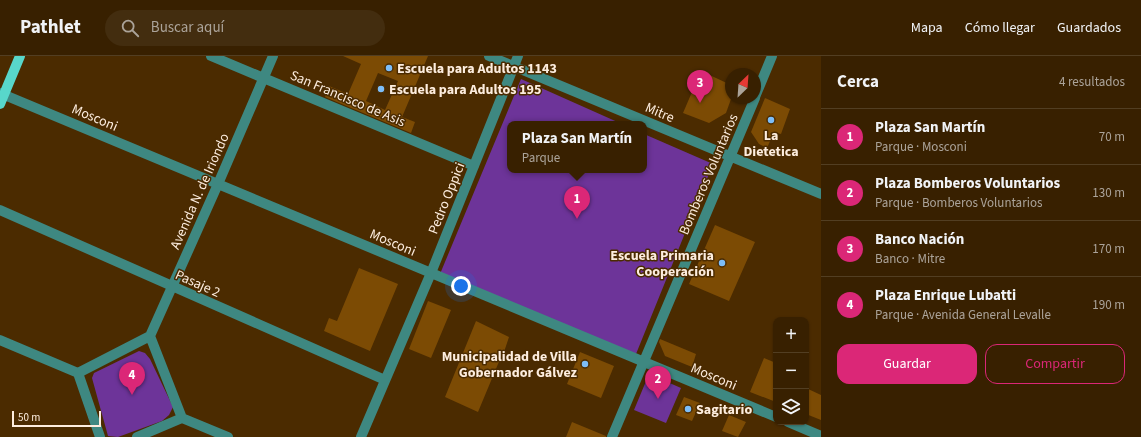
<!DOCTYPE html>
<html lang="es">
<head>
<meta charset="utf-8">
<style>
  :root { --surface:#382000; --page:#432d0f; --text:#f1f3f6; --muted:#aba399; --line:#523e22; --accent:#db2777 }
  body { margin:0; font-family:"Source Sans 3",sans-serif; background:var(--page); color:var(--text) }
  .controls { position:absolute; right:12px; bottom:12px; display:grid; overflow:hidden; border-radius:8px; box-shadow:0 1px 3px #0004 }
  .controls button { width:36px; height:36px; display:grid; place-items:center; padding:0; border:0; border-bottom:1px solid var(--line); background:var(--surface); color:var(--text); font:20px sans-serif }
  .compass { position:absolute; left:725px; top:12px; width:36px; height:36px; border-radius:50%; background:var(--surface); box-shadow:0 1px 3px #0004; rotate:25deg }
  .scale { position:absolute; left:12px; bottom:10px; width:89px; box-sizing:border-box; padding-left:4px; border:2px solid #fdedde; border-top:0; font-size:11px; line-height:14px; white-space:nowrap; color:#fdedde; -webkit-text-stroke:3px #4b2b00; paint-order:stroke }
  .you { position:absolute; left:461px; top:230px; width:14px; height:14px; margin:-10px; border:3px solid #fff; border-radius:50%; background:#1a73e8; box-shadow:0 0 0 6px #1a73e833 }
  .badge { display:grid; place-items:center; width:26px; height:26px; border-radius:50%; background:var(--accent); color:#fff; font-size:13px; font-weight:700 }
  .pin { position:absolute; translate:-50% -33px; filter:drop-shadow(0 1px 2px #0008) }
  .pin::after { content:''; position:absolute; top:21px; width:14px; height:12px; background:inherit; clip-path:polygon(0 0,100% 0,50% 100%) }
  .popup { position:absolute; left:507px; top:65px; width:140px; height:52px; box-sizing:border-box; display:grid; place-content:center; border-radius:8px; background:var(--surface); filter:drop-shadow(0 1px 3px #0005); font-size:13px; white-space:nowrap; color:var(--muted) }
  .popup b { font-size:15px; color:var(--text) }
  .popup::after { content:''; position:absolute; left:50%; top:100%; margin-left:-8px; border:8px solid transparent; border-top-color:var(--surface) }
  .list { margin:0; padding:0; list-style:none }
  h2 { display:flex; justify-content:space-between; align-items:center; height:52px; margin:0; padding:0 16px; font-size:17px }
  h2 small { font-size:13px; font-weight:400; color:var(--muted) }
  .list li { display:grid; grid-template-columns:26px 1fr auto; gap:12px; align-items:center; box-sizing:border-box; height:56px; padding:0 16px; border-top:1px solid var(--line) }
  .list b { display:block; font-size:15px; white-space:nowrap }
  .list p { margin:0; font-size:13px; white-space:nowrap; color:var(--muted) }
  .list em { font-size:13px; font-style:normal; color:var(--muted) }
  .actions { display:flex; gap:8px; padding:12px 16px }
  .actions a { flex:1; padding:9px 0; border:1px solid var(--accent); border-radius:12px; text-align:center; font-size:14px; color:var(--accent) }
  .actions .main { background:var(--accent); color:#fff }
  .icon { flex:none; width:22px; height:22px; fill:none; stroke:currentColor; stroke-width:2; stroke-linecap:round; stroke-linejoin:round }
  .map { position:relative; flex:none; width:821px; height:381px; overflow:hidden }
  header { display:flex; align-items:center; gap:24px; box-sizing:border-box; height:56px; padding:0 20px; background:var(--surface); border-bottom:1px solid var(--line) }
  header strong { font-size:19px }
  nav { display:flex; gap:22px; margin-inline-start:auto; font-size:14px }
  .search { width:280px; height:36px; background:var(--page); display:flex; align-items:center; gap:10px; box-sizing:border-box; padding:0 14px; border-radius:22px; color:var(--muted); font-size:15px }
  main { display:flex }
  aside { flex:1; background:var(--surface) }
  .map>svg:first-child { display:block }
  .green { fill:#6d3499 }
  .building { fill:#7c4b04; fill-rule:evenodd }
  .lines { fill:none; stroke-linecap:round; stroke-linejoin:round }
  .minor { stroke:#3e8881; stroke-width:10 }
  .major { stroke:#58d7cb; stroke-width:10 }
  .poi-dot { fill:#7dbef9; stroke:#4b2b00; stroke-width:1.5 }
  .labels { text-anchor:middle; stroke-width:3; stroke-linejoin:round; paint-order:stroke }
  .poi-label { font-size:14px; font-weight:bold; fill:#fdedde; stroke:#4b2b00; text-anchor:start }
  .street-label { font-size:14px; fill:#fdedde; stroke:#4b2b00 }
</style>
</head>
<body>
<header>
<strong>Pathlet</strong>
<div class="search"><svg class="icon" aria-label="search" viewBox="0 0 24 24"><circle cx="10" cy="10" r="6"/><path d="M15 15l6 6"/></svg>Buscar aquí</div>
<nav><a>Mapa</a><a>Cómo llegar</a><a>Guardados</a></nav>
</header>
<main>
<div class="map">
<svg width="821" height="381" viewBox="0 0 821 381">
  <rect width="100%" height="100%" fill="#4b2b00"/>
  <path class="green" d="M521,23L622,68H510V114H644V78L713,108L636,298L440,218Z
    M139,295L145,297L150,303L173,351L169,359L162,365L118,381L108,380L92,322L94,317Z
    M649,318L681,332L666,367L634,354Z"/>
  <path class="building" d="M343,0H428L402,61L415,66L411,77L325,41L329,30L348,38L361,8ZM378,17L398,25L385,54L366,45Z
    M701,15L731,29V43L726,57L709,67L683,57Z
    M765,42L790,53L781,78L774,76L767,92L759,88L751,76Z
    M715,169L755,186L729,245L689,228Z
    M359,212L398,228L370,295L324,275L329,262L337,265Z
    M428,245L451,254L431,302L409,293Z
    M476,265L509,281L504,296H503L478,356L445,341Z
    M660,283L696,298L692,311L665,300L659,286Z
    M580,296L614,310L601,342L567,328Z
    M764,302L776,307V346L750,336Z
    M806,332L821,339V364L806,358Z
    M684,341L700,347L692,365L676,359Z
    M729,359L746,366L738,381L722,375Z
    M572,366L606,380V381H566Z"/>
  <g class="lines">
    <path class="minor" d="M211,0L474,110
      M489,0L821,138
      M0,37L776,361
      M755,41L772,0
      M0,154L385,324
      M150,280L218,128L273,0
      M0,284L78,317
      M78,317L150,280L182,362L137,381
      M78,317L100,381
      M182,362L228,381
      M788,366L821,380
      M361,381L431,217L518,0
      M612,381L755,42"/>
    <path class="major" d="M0,48L20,0"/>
  </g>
  <g class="poi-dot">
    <circle cx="389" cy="12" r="4"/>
    <circle cx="381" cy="33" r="4"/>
    <circle cx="771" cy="64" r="4"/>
    <circle cx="722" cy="207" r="4"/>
    <circle cx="585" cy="308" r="4"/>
    <circle cx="688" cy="353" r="4"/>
  </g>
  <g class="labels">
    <g class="poi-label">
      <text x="397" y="17">Escuela para Adultos 1143</text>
      <text x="389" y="38">Escuela para Adultos 195</text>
      <text x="771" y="84" text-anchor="middle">La<tspan x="771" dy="16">Dietetica</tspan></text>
      <text x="714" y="204" text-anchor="end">Escuela Primaria<tspan x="714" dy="16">Cooperación</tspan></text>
      <text x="577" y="305" text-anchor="end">Municipalidad de Villa<tspan x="577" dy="16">Gobernador Gálvez</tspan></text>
      <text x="696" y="358">Sagitario</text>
    </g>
    <g class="street-label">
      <text transform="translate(348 42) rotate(23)" y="5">San Francisco de Asis</text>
      <text transform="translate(660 56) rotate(23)" y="5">Mitre</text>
      <text transform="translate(95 61) rotate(23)" y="5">Mosconi</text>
      <text transform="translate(708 118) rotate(-67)" y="5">Bomberos Voluntarios</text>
      <text transform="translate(199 135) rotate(-66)" y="5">Avenida N. de Iriondo</text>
      <text transform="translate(446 142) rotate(-68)" y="5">Pedro Oppici</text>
      <text transform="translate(393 186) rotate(23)" y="5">Mosconi</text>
      <text transform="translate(198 227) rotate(24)" y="5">Pasaje 2</text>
      <text transform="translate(714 320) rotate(23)" y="5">Mosconi</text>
    </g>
  </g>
</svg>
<div class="controls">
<button>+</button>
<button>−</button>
<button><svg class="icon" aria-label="layers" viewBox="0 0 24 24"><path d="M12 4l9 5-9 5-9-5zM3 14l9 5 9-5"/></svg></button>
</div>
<svg class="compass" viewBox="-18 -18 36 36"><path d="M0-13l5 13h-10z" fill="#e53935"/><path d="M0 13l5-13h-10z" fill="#aba399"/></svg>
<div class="scale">50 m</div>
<div class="you"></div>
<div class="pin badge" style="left:577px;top:163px">1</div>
<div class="popup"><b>Plaza San Martín</b>Parque</div>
<div class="pin badge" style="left:658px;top:343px">2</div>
<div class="pin badge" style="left:700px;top:47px">3</div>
<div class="pin badge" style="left:132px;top:339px">4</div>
</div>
<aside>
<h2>Cerca<small>4 resultados</small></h2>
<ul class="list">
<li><span class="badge">1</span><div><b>Plaza San Martín</b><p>Parque · Mosconi</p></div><em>70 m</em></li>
<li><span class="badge">2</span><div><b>Plaza Bomberos Voluntarios</b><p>Parque · Bomberos Voluntarios</p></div><em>130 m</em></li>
<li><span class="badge">3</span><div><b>Banco Nación</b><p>Banco · Mitre</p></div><em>170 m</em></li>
<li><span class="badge">4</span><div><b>Plaza Enrique Lubatti</b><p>Parque · Avenida General Levalle</p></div><em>190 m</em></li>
</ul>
<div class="actions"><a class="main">Guardar</a><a>Compartir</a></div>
</aside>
</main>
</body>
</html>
